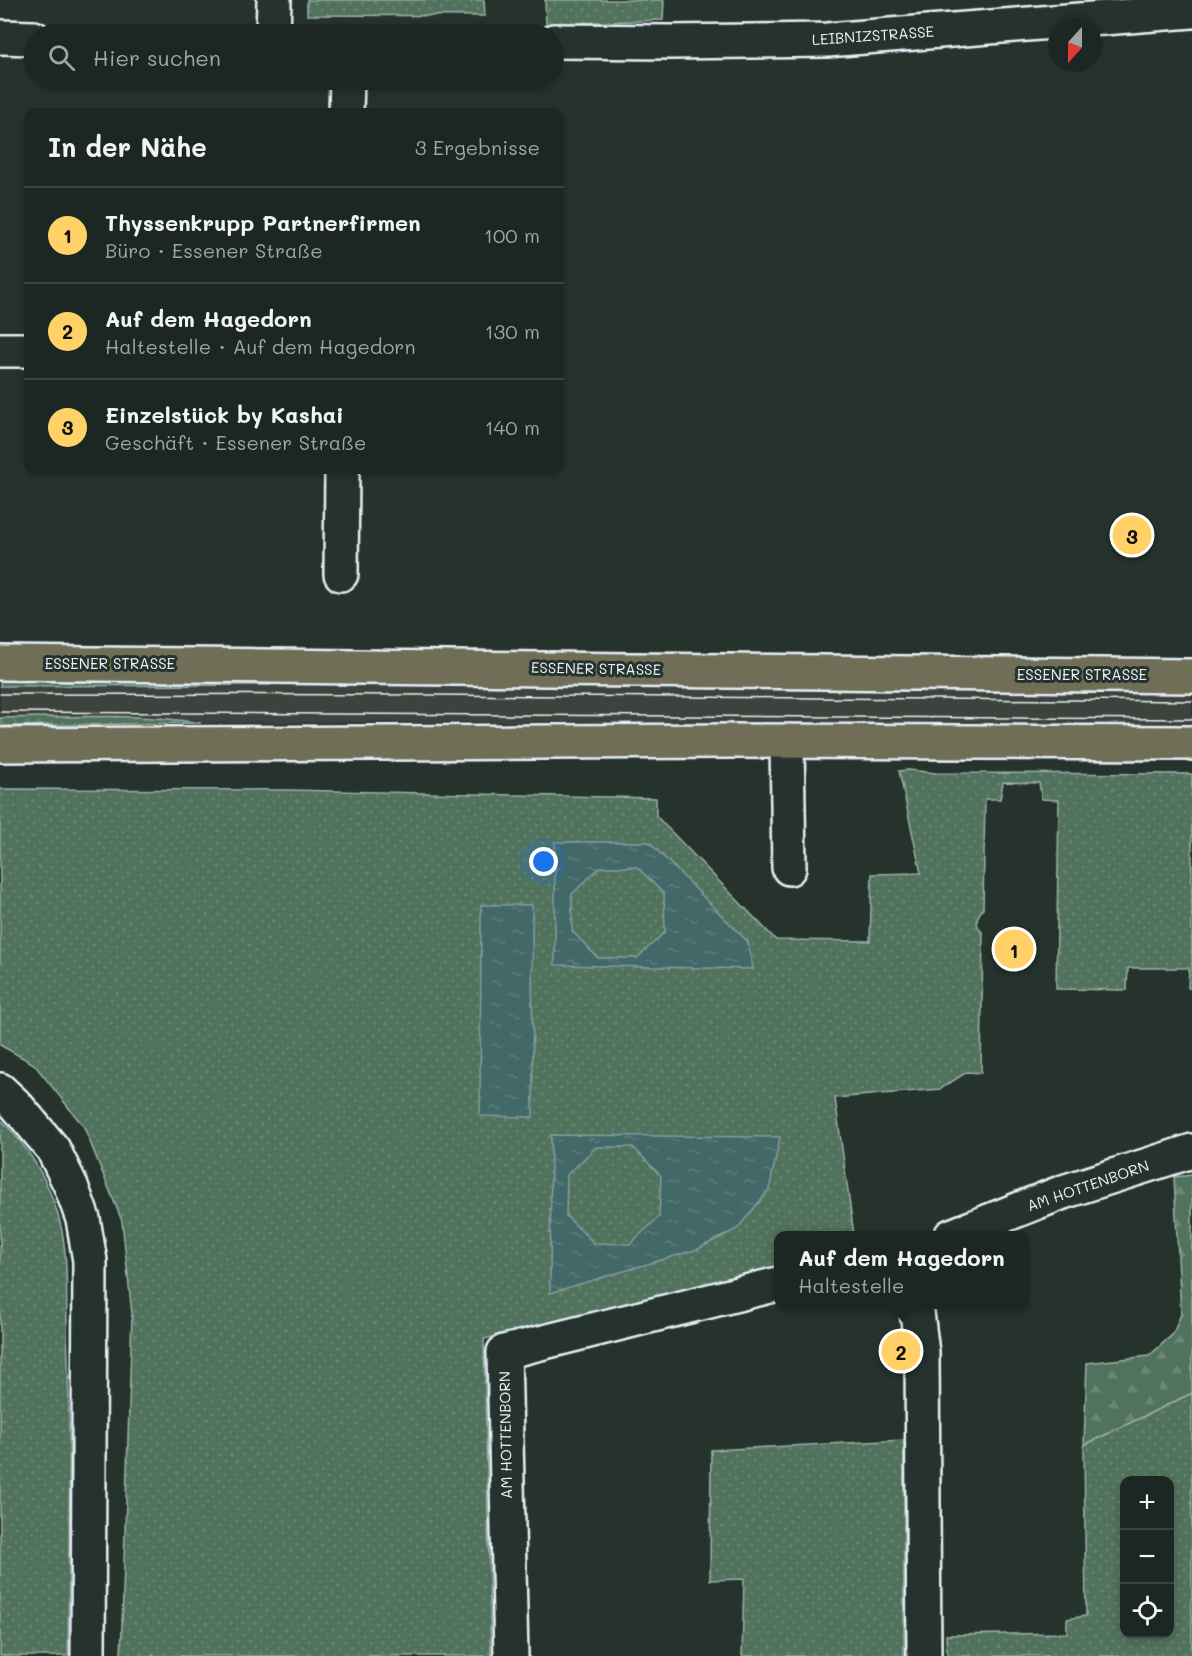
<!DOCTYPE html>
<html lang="de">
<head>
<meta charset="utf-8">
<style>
  :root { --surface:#1c2622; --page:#29322f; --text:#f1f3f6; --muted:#a0a5a5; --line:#3a4340; --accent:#ffd166 }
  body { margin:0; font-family:Mali,sans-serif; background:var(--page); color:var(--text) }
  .controls { position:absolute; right:18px; bottom:18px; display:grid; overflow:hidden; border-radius:12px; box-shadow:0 3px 9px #0003 }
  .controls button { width:54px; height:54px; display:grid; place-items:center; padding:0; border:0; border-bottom:2px solid var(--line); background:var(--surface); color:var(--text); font:30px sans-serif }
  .compass { position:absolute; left:1048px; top:18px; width:54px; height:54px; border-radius:50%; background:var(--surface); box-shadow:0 3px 9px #0003; rotate:201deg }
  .you { position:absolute; left:544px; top:862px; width:21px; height:21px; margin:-15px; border:4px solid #fff; border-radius:50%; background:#1a73e8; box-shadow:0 0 0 9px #1a73e833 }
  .badge { display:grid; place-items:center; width:39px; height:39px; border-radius:50%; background:var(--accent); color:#111; font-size:20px; font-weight:700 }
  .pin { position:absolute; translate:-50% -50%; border:3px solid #fff; box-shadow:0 2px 6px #0006 }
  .popup { position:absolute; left:774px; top:1231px; width:255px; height:78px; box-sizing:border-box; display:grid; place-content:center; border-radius:12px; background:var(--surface); filter:drop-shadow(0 2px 4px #0005); font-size:20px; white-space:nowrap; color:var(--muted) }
  .popup b { font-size:22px; color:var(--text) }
  .popup::after { content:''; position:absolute; left:50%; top:100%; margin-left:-12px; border:12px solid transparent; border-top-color:var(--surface) }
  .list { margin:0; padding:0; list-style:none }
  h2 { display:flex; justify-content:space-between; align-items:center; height:78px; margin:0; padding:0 24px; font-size:26px }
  h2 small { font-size:20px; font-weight:400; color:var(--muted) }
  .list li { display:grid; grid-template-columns:39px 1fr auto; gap:18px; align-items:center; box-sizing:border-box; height:96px; padding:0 24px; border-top:2px solid var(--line) }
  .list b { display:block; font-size:22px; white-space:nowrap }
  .list p { margin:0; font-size:20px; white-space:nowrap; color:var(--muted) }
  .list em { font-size:20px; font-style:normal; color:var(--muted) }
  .icon { flex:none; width:33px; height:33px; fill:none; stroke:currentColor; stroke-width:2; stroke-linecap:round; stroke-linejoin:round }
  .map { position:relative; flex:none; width:1192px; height:1656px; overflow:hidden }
  .search { position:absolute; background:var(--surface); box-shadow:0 3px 9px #0003; left:24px; top:24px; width:540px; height:66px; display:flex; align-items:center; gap:15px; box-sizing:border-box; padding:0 21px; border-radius:33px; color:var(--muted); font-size:22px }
  .panel { position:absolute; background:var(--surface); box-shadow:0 3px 9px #0003; left:24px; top:108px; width:540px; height:366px; border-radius:12px }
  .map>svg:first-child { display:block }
  .built { fill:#3c433d }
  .grass { fill:url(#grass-dots); stroke:#9cb2aa; stroke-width:1.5; fill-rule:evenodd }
  .forest { fill:url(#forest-firs); stroke:#9cb2aa; stroke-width:1.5 }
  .water { fill:url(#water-ripples); stroke:#859ea2; stroke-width:1.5; fill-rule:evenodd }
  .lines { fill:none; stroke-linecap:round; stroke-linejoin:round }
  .minor-casing { stroke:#e8f1f8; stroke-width:38 }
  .major-casing { stroke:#e8f1f8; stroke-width:38 }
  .minor { stroke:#26332d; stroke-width:33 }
  .major { stroke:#716e59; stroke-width:33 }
  .tram { stroke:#e8f1f8; stroke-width:1.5 }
  .labels { text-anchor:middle; stroke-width:6; stroke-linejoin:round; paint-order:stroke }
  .street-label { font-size:15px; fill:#e8f1f8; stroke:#26332d }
</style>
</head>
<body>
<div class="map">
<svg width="1192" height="1656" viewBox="0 0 1192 1656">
  <defs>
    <pattern id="grass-dots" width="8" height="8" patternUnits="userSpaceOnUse" patternTransform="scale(1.5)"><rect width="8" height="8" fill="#51725c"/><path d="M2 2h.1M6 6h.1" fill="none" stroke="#6a8774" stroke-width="1.8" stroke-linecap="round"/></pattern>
    <pattern id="forest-firs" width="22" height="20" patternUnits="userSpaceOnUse" patternTransform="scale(1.5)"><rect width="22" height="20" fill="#51725c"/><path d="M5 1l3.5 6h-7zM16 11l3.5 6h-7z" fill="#6a8774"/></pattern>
    <pattern id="water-ripples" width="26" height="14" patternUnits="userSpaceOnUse" patternTransform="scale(1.5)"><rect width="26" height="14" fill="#436768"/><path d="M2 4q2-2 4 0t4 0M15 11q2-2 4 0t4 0" fill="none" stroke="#5e7d7e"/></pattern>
  </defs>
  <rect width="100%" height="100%" fill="#26332d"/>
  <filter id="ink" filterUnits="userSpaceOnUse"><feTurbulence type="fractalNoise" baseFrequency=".0167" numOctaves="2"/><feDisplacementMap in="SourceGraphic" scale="12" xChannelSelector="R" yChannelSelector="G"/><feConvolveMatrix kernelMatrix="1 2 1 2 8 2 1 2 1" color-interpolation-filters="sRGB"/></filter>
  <g filter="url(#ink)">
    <path class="built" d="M298,680L1192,692V728L557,722L201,723L171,719L0,718V687L269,685Z"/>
    <path class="grass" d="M307,0H484L485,16L307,15Z
      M545,0H664L663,20L546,24Z
      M0,678L298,680L269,685L0,686Z
      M0,718C66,717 135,713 201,723L0,726Z
      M909,770L936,773L1192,774V988H1188L1189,968H1128L1127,990L1056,989L1059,800L1042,799L1039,783L1003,782L1000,799H985L983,909C975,918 975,925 983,933L981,1073L967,1072L940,1089L835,1098L854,1235L778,1236V1272L484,1339L491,1656H121L132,1314L122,1221L84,1127L34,1064L0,1045V789L287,790L656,798V816L776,940L870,941L872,874L921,873L899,771Z
      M0,1119C28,1146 47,1177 58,1215C69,1250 66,1296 67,1332C71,1440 69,1548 68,1656H0Z
      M1192,1393V1656H947L946,1635L1067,1633V1619L1086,1616L1084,1445ZM1124,1480H1170V1634H1124Z
      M904,1440V1656H742L744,1579L710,1580L711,1450Z"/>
    <path class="forest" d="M1192,1175V1393L1084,1445L1087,1363L1149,1356L1173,1334L1181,1314L1174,1177Z"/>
    <path class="water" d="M555,842H649L748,942L753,969L555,965ZM600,867H637L664,894L665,932L637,958H598L572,931V894Z
      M481,905H532L533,1117L480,1116Z
      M551,1135L780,1137L769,1190L737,1229L698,1249L550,1293ZM596,1147H633L661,1176L659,1217L630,1244L594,1243L566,1216L567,1175Z"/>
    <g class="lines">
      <defs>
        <path id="minor" d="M273,34L274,0
          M0,37L34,38
          M554,41L669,42L827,40L1192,11
          M346,112L347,80
          M0,350H28
          M341,574L342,470
          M787,742L789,868
          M0,1090L16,1105L53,1149L71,1186L83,1219L90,1261L88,1656
          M951,1236L1063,1192L1192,1151
          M916,1304L922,1353L924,1656
          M511,1656L504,1352L778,1284"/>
        <path id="major" d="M0,663L1192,676
          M0,745L733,741L1192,743"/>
      </defs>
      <use href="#minor" class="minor-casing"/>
      <use href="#major" class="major-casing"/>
      <use href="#minor" class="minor"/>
      <use href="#major" class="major"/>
      <path class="tram" d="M0,694L432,695L1192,701
        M0,712L1192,719"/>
    </g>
  </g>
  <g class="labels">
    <g class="street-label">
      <text transform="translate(873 36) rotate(-4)" y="5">LEIBNIZSTRASSE</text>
      <text x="110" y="669">ESSENER STRASSE</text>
      <text transform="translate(596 669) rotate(1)" y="5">ESSENER STRASSE</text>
      <text x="1082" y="680">ESSENER STRASSE</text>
      <text transform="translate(1088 1186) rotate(-19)" y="5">AM HOTTENBORN</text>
      <text transform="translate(506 1435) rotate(-91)" y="5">AM HOTTENBORN</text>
    </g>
  </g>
</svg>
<div class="controls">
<button>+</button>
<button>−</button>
<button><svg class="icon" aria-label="locate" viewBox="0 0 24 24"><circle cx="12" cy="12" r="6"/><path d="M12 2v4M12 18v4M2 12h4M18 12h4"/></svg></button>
</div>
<svg class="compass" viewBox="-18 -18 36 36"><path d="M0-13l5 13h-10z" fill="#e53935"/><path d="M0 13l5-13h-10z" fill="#a0a5a5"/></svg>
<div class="you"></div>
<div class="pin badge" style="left:1014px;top:949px">1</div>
<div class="pin badge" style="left:901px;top:1351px">2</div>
<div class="popup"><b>Auf dem Hagedorn</b>Haltestelle</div>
<div class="pin badge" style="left:1132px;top:535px">3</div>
<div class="search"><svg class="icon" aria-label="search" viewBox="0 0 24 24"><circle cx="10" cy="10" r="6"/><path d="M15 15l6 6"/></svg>Hier suchen</div>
<section class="panel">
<h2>In der Nähe<small>3 Ergebnisse</small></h2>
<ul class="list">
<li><span class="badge">1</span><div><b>Thyssenkrupp Partnerfirmen</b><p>Büro · Essener Straße</p></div><em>100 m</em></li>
<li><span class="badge">2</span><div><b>Auf dem Hagedorn</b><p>Haltestelle · Auf dem Hagedorn</p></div><em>130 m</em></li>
<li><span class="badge">3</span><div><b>Einzelstück by Kashai</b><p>Geschäft · Essener Straße</p></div><em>140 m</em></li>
</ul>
</section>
</div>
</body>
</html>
